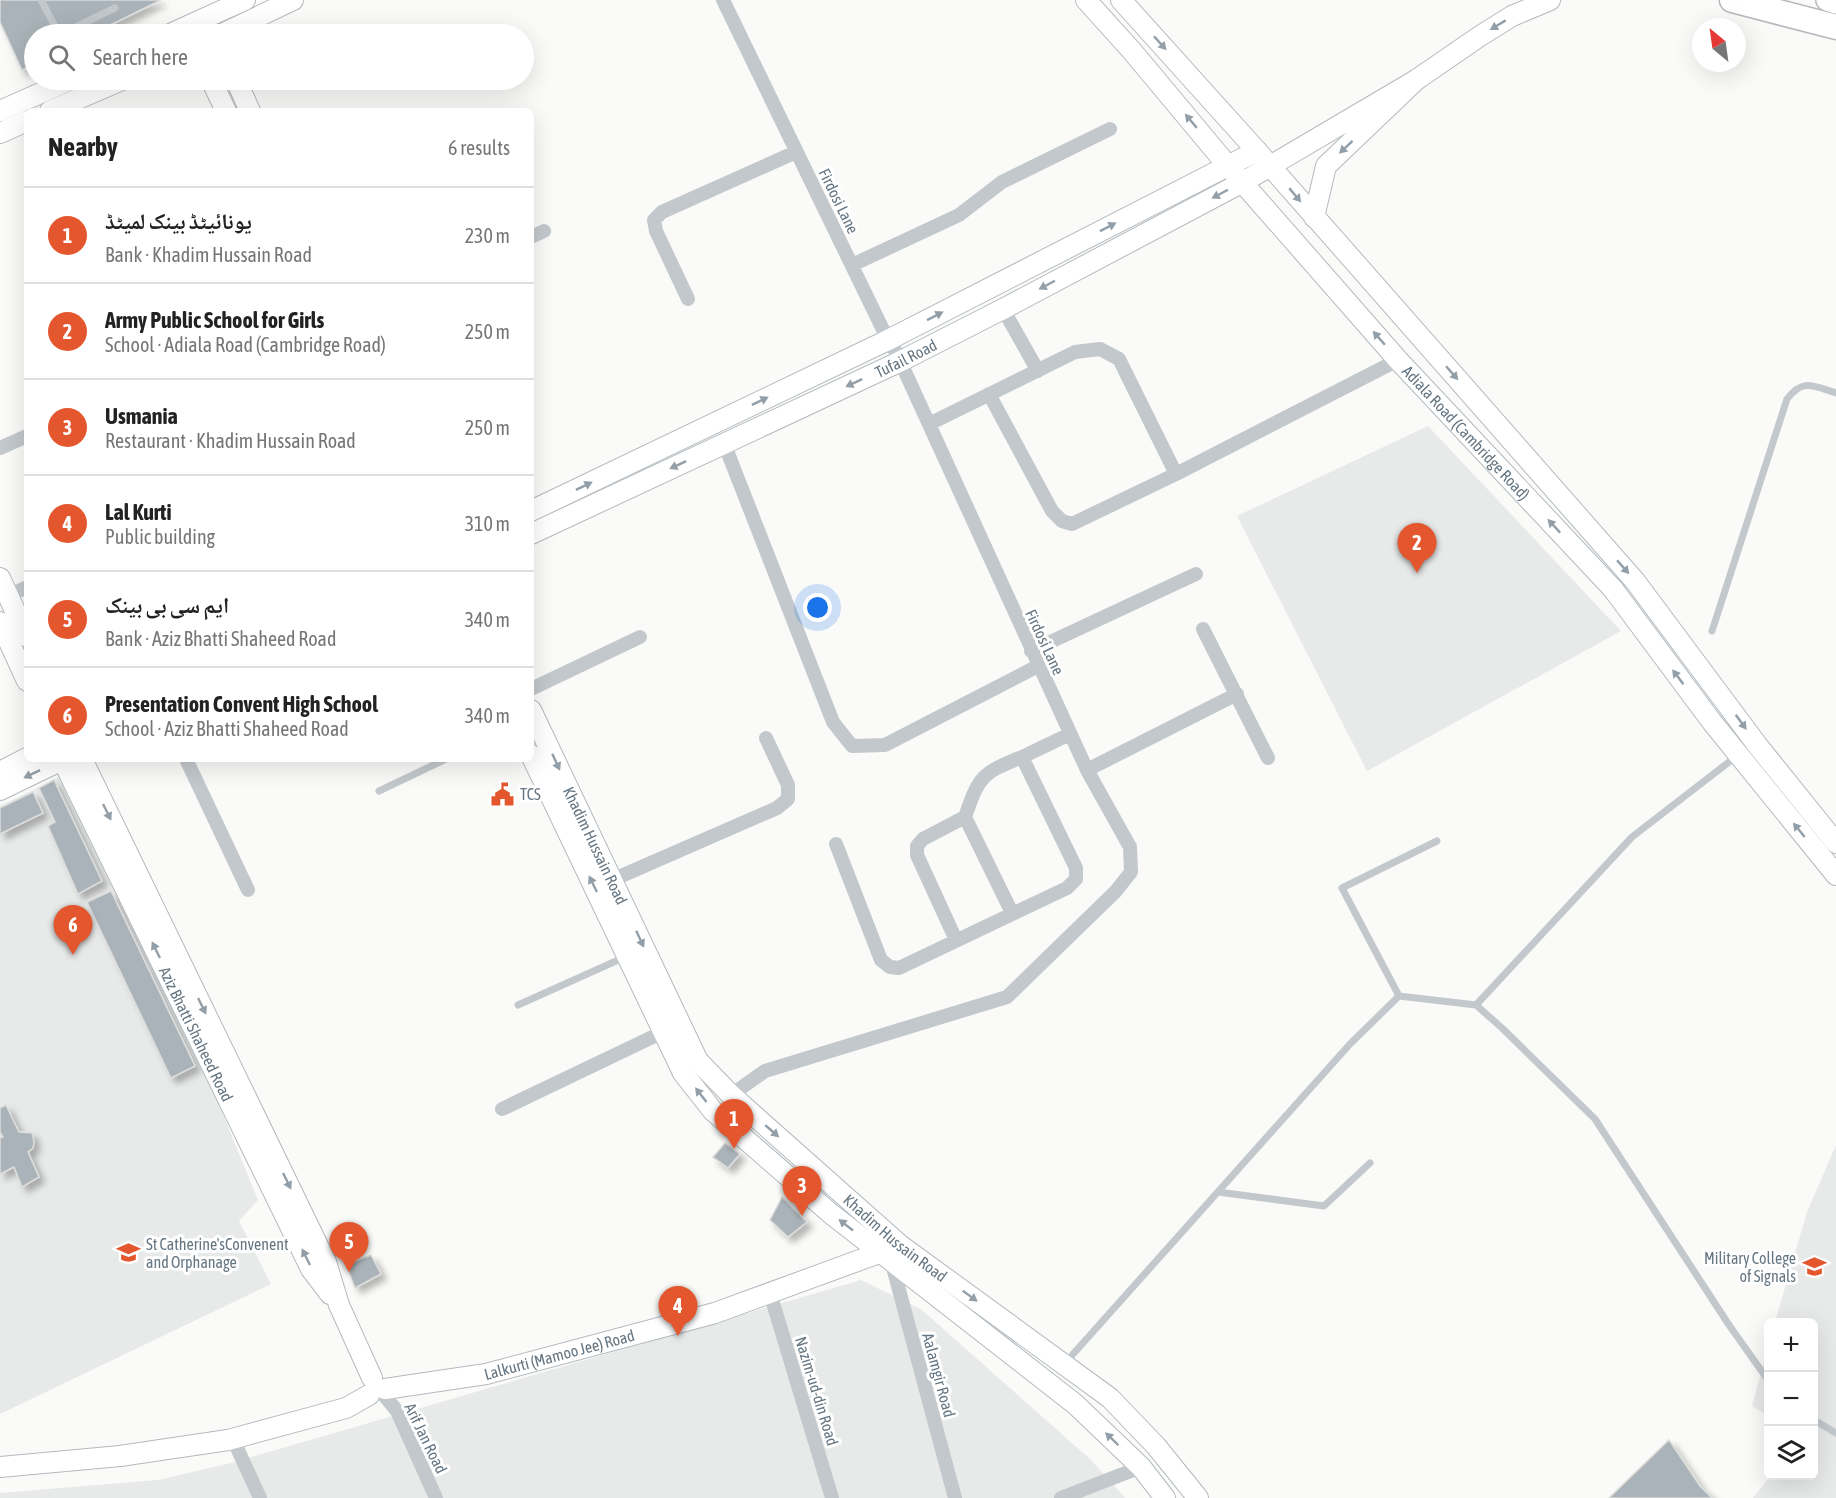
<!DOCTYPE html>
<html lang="en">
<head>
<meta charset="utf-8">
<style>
  :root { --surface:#fff; --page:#f2f2f2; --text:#222; --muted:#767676; --line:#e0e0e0; --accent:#e4572e }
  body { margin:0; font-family:"Asap Condensed","Noto Naskh Arabic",sans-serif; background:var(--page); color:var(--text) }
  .controls { position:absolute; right:18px; bottom:18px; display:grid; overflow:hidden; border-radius:9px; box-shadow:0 6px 24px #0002 }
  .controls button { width:54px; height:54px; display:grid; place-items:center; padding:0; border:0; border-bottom:2px solid var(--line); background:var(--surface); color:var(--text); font:30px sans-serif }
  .compass { position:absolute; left:1692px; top:18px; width:54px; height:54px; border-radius:50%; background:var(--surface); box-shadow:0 6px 24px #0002; rotate:331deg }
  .you { position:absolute; left:818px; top:608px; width:21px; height:21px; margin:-15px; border:4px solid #fff; border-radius:50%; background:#1a73e8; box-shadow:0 0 0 9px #1a73e833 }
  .badge { display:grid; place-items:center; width:39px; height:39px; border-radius:50%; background:var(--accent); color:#fff; font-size:20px; font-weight:700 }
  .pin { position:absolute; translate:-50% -50px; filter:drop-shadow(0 2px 3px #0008) }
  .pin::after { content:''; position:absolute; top:32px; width:21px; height:18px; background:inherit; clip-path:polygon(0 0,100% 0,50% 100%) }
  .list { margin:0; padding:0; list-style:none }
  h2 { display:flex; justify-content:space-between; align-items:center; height:78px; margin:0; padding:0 24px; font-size:26px }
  h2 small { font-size:20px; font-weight:400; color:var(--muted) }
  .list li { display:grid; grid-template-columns:39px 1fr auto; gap:18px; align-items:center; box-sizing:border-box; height:96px; padding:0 24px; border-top:2px solid var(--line) }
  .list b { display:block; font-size:22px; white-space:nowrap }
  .list p { margin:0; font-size:20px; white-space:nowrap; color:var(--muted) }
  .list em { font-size:20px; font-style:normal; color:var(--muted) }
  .icon { flex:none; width:33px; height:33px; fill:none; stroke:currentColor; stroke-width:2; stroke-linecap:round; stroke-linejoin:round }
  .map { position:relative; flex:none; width:1836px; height:1498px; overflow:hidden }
  .search { position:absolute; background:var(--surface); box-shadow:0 6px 24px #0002; left:24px; top:24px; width:510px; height:66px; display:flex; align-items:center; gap:15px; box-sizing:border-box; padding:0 21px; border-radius:33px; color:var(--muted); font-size:22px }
  .panel { position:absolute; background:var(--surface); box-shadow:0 6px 24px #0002; left:24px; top:108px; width:510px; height:654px; border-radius:9px }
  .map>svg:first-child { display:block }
  .built { fill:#e8e9e9 }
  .building { fill:#aab3b9; stroke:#dcdcda; stroke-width:1.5; filter:url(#shadow) }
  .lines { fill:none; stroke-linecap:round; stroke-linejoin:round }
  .secondary-casing { stroke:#b3babf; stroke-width:22 }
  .primary-casing { stroke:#b5babe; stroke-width:24 }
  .highway-casing { stroke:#b4b9bd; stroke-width:27 }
  .lane { stroke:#c3c8cc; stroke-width:7 }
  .street { stroke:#c3c8cc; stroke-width:14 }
  .secondary { stroke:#fff; stroke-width:20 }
  .primary { stroke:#fff; stroke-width:21 }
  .highway { stroke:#fff; stroke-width:24 }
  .oneway { fill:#939fa8 }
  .labels { text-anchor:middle; stroke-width:6; stroke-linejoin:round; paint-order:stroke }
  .street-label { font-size:16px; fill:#657683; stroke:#fff }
  .poi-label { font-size:16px; fill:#657683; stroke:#fff; text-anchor:start }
</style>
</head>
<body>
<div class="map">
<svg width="1836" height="1498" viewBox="0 0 1836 1498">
  <defs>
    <filter id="shadow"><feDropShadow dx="5.5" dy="5.5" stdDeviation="3" flood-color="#0004"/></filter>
  </defs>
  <rect width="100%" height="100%" fill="#fafaf8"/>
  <path class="built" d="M1428,426L1621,631L1367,771L1237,516Z
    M60,777L219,1105L258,1200L239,1221L271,1284L0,1414V806Z
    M1836,1145V1498H1753L1770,1476H1814V1322H1775L1807,1212Z
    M861,1280L922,1310L1091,1460L1125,1498H0V1493L158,1480L231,1463Z
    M1768,1346V1416L1752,1406Z"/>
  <path class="building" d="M0,0H161L92,34H34V64L22,70L0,22Z
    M54,780L102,881L78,894L48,826L55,822L39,788Z
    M33,792L43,813L0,834V808Z
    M111,891L195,1066L171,1078L87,902Z
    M6,1105L19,1132L32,1133L34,1142L33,1148L28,1152L39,1177L22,1187L14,1167L0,1174V1138L3,1137L0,1132V1108Z
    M725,1143L740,1154L728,1168L713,1157Z
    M782,1197L807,1222L788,1237L770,1220Z
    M371,1255L381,1274L355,1288L346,1265Z
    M1669,1440L1700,1486L1712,1498H1609Z"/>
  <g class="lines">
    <defs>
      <g id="secondary">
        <path id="s1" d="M1086,0L1132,51L1228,166L1398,360L1613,589L1712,722L1836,875"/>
        <path d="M1121,0L1257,151L1635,581L1758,746L1836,843"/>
        <path d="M170,34L245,0"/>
        <path d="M222,34L293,0"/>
        <path d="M211,80L226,111"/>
        <path d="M236,80L250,111"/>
        <path d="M0,111L70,80"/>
        <path d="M50,111L122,80"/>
        <path d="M0,133L27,121"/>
        <path d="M1314,217L1326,166L1416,80L1480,36L1512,16L1550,0"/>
        <path d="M531,511L888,340L1257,151"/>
        <path id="s2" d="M531,534L899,362L1003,309L1243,182L1416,80"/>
        <path d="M0,578L27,637"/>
        <path d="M0,622L27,681"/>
        <path id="s3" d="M531,710L698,1061L731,1095L900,1245L1110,1398L1156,1446L1198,1498"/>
        <path d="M531,755L683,1073L713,1111L830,1213L1075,1404L1141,1467L1165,1498"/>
        <path id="s4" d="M62,759L311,1269L330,1294"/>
        <path d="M82,759L326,1262L339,1305L372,1378"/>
        <path d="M0,772L27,758"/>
        <path d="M0,790L64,759"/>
        <path id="s5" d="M385,1389L486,1374L715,1313L890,1249"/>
        <path d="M0,1467L120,1456L228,1440L346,1408L369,1395"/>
      </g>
      <path id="primary" d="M1827,0L1836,3"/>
      <path id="highway" d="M1732,0L1836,27"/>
    </defs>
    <use href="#secondary" class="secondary-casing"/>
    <use href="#primary" class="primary-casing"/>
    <use href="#highway" class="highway-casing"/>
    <path class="lane" d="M41,0L59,34
      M61,34L115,8
      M1712,631L1787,399C1803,378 1813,386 1836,393
      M379,791L446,759
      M1399,996L1342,888L1437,841
      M518,1005L625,957
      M1476,1005L1632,837L1738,755
      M1218,1192L1324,1206L1370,1163
      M1066,1362L1350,1044L1399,996L1476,1005L1502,1028L1595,1119L1729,1325L1768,1380
      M1814,1420L1836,1433"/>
    <path class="street" d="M723,0L888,340L896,352L1087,770L1130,847L1131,872L1116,891L1007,997L765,1071L731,1095
      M531,237L544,231
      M852,265L959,215L1002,182L1110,129
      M688,299L656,231L654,220L662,212L796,152
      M1003,309L1038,371
      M929,424L1075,352L1100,349L1119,359L1176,474L1072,524L1062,521L1052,511L989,394
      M724,443L833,722L852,746L885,745L1038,666
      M0,448L27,436
      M1176,474L1398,360
      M8,596L27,587
      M1203,629L1268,758
      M1031,651L1196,574
      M531,689L640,637
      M186,759L248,890
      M1087,770L1237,694
      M965,817L1012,913
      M836,844L881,960L890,967L899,968L1067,888L1076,879V868L1022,757L1070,734
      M612,880L777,808L788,799V785L766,738
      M956,940L917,855V846L923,839L965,817C979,776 982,773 1022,757
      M502,1109L663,1032
      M891,1260L955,1498
      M770,1293L832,1498
      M383,1394L397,1411L436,1498
      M233,1439L260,1498
      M1061,1498L1141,1467"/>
    <use href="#secondary" class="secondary"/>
    <use href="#primary" class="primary"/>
    <use href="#highway" class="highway"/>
  </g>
  <defs><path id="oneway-solid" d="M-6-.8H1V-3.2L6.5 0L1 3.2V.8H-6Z" transform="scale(1.5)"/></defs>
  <g class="oneway">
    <use href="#oneway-solid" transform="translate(1498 25) rotate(149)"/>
    <use href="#oneway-solid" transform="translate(1160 43) rotate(48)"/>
    <use href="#oneway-solid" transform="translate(1191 121) rotate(-130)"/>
    <use href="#oneway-solid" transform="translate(1346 147) rotate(137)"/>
    <use href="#oneway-solid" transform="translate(1220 194) rotate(152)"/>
    <use href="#oneway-solid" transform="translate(1295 195) rotate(50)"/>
    <use href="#oneway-solid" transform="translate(1108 227) rotate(-27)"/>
    <use href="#oneway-solid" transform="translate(1047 285) rotate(152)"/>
    <use href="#oneway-solid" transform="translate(935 316) rotate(-27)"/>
    <use href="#oneway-solid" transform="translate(1379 338) rotate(-131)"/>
    <use href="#oneway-solid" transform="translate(1452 373) rotate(49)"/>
    <use href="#oneway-solid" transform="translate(854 383) rotate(155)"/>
    <use href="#oneway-solid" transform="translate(760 401) rotate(-26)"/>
    <use href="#oneway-solid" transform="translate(678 465) rotate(155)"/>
    <use href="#oneway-solid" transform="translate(584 486) rotate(-26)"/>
    <use href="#oneway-solid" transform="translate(1554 526) rotate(-133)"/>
    <use href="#oneway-solid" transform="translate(1623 567) rotate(49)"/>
    <use href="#oneway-solid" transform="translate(1678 677) rotate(-127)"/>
    <use href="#oneway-solid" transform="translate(1741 722) rotate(54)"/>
    <use href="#oneway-solid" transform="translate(556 762) rotate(65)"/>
    <use href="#oneway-solid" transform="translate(32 774) rotate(154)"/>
    <use href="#oneway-solid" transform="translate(107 812) rotate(64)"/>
    <use href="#oneway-solid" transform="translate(1799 830) rotate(-129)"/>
    <use href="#oneway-solid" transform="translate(593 884) rotate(-116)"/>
    <use href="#oneway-solid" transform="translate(640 939) rotate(65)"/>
    <use href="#oneway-solid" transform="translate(156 950) rotate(-116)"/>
    <use href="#oneway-solid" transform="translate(202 1006) rotate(64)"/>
    <use href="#oneway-solid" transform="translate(701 1095) rotate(-128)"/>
    <use href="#oneway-solid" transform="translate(772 1131) rotate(41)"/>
    <use href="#oneway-solid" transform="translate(287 1181) rotate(64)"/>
    <use href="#oneway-solid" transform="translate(846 1225) rotate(-142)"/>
    <use href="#oneway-solid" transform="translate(306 1257) rotate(-116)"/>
    <use href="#oneway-solid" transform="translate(970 1296) rotate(36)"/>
    <use href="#oneway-solid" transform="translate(1112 1439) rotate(-136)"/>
  </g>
  <defs>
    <symbol id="civic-bare" viewBox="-9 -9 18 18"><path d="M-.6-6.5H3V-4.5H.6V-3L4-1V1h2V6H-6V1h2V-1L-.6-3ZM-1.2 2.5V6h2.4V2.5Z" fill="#e4572e" stroke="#fff" stroke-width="2.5" paint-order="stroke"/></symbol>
    <symbol id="school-bare" viewBox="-9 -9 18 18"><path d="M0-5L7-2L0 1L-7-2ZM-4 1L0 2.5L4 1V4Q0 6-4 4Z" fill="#e4572e" stroke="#fff" stroke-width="2.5" paint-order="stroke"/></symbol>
    <symbol id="university-bare" viewBox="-9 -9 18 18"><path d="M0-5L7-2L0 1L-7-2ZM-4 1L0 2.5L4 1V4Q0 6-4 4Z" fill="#e4572e" stroke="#fff" stroke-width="2.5" paint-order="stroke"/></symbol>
  </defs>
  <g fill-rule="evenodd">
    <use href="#civic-bare" x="486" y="778" width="33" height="33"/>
    <use href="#school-bare" x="112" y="1236" width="33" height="33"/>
    <use href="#university-bare" x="1798" y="1250" width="33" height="33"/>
  </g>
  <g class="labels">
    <g class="street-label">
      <text transform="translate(839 201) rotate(64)" y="6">Firdosi Lane</text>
      <text dy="6" stroke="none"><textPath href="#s2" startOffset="414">Tufail Road</textPath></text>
      <text dy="6" stroke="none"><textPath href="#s1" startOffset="576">Adiala Road (Cambridge Road)</textPath></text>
      <text transform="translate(1045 642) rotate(65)" y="6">Firdosi Lane</text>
      <text dy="6" stroke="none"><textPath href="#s3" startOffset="150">Khadim Hussain Road</textPath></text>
      <text dy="6" stroke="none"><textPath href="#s4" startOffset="306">Aziz Bhatti Shaheed Road</textPath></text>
      <text dy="6" stroke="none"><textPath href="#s3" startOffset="654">Khadim Hussain Road</textPath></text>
      <text dy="6" stroke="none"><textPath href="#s5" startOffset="178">Lalkurti (Mamoo Jee) Road</textPath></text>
      <text transform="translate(939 1375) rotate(75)" y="6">Aalamgir Road</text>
      <text transform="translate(817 1391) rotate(73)" y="6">Nazim-ud-din Road</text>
      <text transform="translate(426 1438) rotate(64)" y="6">Arif Jan Road</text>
    </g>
    <g class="poi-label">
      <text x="520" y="800">TCS</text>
      <text x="146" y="1250">St Catherine'sConvenent<tspan x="146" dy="18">and Orphanage</tspan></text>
      <text x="1796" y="1264" text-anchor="end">Military College<tspan x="1796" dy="18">of Signals</tspan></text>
    </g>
  </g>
</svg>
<div class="controls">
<button>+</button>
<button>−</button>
<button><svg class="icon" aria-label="layers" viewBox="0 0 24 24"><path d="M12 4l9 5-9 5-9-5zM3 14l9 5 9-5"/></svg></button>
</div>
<svg class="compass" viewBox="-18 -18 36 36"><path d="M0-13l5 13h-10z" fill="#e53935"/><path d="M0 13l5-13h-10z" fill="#767676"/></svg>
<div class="you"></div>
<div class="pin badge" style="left:734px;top:1149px">1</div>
<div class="pin badge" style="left:1417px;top:573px">2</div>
<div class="pin badge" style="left:802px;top:1216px">3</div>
<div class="pin badge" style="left:678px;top:1336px">4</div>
<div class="pin badge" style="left:349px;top:1272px">5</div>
<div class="pin badge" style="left:73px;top:955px">6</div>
<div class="search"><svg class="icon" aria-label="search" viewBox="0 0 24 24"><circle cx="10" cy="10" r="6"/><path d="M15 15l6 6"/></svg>Search here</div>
<section class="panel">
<h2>Nearby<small>6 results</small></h2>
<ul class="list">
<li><span class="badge">1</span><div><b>یونائیٹڈ بینک لمیٹڈ</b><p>Bank · Khadim Hussain Road</p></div><em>230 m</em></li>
<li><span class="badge">2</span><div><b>Army Public School for Girls</b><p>School · Adiala Road (Cambridge Road)</p></div><em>250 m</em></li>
<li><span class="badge">3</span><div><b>Usmania</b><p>Restaurant · Khadim Hussain Road</p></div><em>250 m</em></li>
<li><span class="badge">4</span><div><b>Lal Kurti</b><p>Public building</p></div><em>310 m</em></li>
<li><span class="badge">5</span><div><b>ایم سی بی بینک</b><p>Bank · Aziz Bhatti Shaheed Road</p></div><em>340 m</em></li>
<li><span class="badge">6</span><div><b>Presentation Convent High School</b><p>School · Aziz Bhatti Shaheed Road</p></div><em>340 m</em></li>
</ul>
</section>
</div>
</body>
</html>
